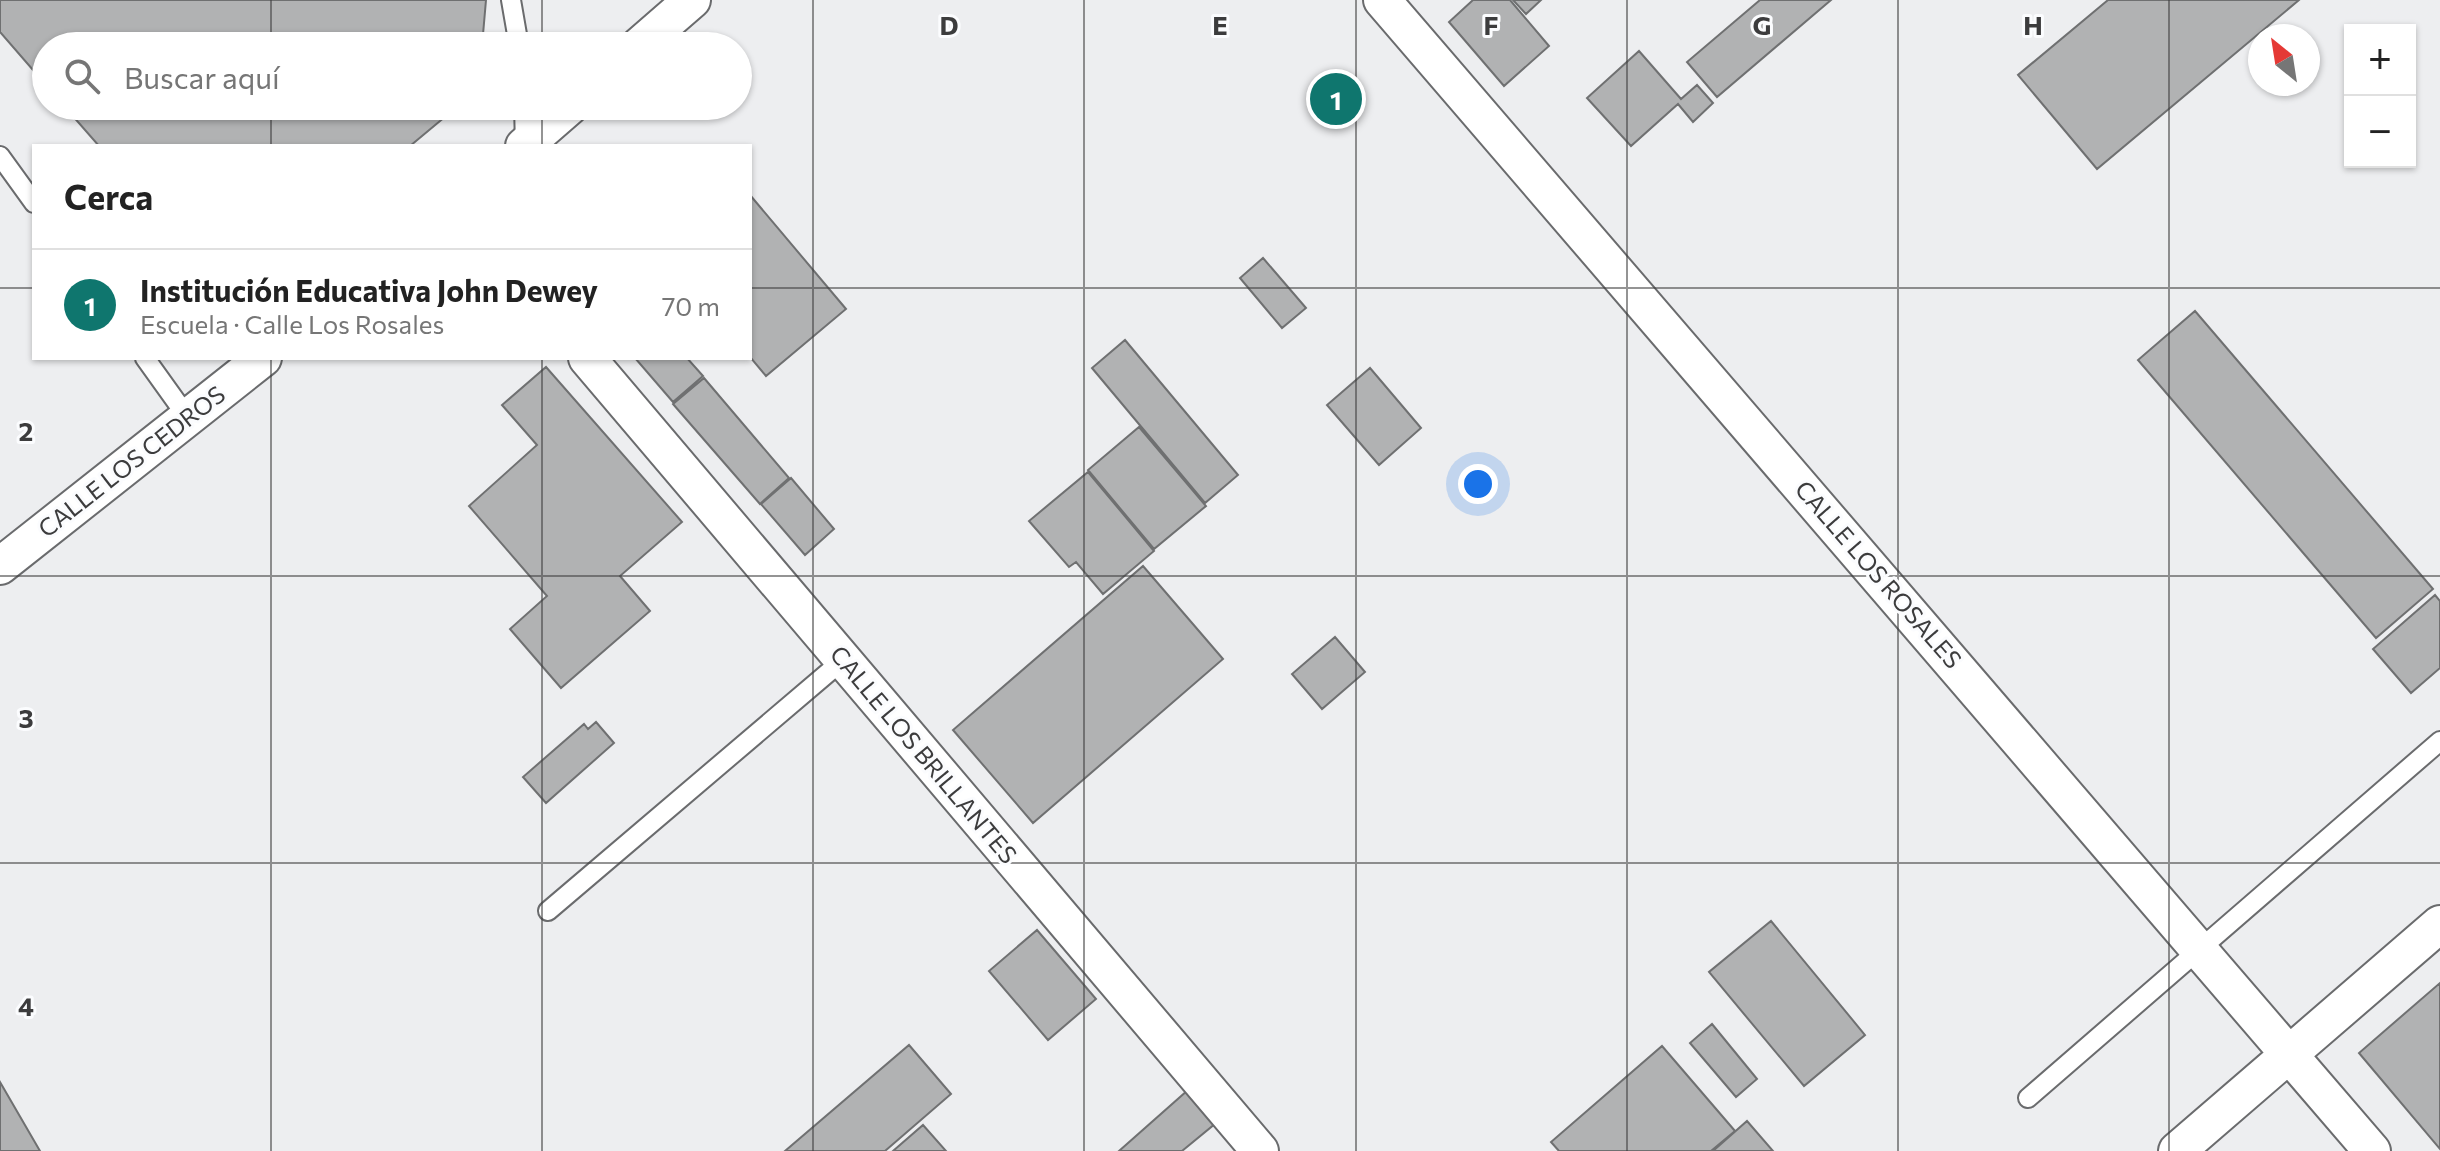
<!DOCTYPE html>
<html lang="es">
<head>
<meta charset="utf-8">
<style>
  :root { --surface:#fff; --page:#f6f6f6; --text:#222; --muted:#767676; --line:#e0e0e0; --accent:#0f766e }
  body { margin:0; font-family:Commissioner,sans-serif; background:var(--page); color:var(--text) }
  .controls { position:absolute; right:24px; top:24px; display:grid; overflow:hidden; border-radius:0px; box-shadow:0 2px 6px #0004 }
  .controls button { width:72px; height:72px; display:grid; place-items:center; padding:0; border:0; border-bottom:2px solid var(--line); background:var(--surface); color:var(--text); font:40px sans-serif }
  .compass { position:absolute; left:2248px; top:24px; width:72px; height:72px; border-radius:50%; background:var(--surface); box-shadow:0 2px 6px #0004; rotate:330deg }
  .you { position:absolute; left:1478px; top:484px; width:28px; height:28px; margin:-20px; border:6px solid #fff; border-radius:50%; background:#1a73e8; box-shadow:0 0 0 12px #1a73e833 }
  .badge { display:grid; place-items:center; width:52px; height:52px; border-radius:50%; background:var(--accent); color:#fff; font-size:26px; font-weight:700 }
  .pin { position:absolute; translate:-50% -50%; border:4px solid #fff; box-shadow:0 2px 8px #0006 }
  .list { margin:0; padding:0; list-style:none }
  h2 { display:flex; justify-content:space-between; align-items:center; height:104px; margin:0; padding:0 32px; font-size:34px }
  h2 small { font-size:26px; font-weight:400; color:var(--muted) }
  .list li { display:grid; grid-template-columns:52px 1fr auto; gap:24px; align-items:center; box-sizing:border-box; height:112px; padding:0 32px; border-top:2px solid var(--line) }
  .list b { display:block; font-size:30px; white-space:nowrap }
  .list p { margin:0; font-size:26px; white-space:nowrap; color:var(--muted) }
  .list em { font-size:26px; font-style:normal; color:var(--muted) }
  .icon { flex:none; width:44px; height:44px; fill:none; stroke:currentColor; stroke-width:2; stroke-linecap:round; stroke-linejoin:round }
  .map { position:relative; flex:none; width:2440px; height:1151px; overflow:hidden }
  .search { position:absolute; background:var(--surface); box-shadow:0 2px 6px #0004; left:32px; top:32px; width:720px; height:88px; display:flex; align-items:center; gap:20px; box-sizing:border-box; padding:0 28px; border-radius:44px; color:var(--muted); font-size:30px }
  .panel { position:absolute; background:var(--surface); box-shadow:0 2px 6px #0004; left:32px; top:144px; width:720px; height:216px; border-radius:0px }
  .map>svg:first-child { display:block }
  .building { fill:#b1b2b3; stroke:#6f7071; stroke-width:2 }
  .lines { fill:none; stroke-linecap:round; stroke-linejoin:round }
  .service-casing { stroke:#6a6b6d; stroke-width:22 }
  .minor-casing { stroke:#6a6b6d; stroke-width:40 }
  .service { stroke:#fff; stroke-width:18 }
  .minor { stroke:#fff; stroke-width:36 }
  .grid { fill:none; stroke:#3c3c3d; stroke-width:2; stroke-opacity:0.55 }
  .labels { text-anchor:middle; stroke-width:6; stroke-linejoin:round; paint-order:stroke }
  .street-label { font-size:24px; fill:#3c3c3d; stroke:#fbfcfe }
  .grid-label { font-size:26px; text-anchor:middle; font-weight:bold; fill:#3c3c3d; stroke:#fbfcfe; stroke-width:6; stroke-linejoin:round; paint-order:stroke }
</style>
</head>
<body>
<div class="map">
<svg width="2440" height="1151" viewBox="0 0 2440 1151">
  <rect width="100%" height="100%" fill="#edeef0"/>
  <path class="building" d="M0,0H486L482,46H46V85L0,32Z
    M1473,0H1510L1549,46L1504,86L1449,22Z
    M1513,0H1541L1526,14Z
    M1760,0H1831L1717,97L1687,62Z
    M2108,0H2299L2097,169L2018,75Z
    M1639,51L1681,99L1697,85L1713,103L1693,122L1678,104L1631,146L1587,98Z
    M64,106H458L410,146H99Z
    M750,195L846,309L766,376L750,357Z
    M1263,258L1306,308L1282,328L1240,278Z
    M2195,311L2433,589L2376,638L2138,360Z
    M1125,340L1238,475L1205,503L1092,368Z
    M635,358H687L703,376L673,402Z
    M546,367L682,522L620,576L650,611L561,688L510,629L547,596L469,506L537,445L502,405Z
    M1370,368L1421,428L1379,465L1327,405Z
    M704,378L789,478L760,504L673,404Z
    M1139,427L1206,506L1154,549L1088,470Z
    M1088,472L1154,551L1103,594L1076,562L1069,567L1029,521Z
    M791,478L834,529L805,555L761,504Z
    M1143,566L1223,659L1033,823L953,730Z
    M2435,595L2440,601V668L2411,693L2373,649Z
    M1335,637L1365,672L1322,709L1292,674Z
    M596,722L614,743L546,803L523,777L584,724L588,729Z
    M1771,921L1865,1035L1804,1086L1709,972Z
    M1037,930L1096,999L1048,1040L989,971Z
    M2440,983V1149L2359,1053Z
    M1712,1024L1757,1079L1736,1097L1690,1043Z
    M909,1045L951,1094L885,1151H785Z
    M1662,1046L1735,1131L1711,1151H1559L1551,1142Z
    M0,1082L40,1151H0Z
    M1188,1090L1216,1123L1182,1151H1119Z
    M1747,1121L1773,1151H1713Z
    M923,1125L946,1151H893Z"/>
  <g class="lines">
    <defs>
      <path id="service" d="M511,0L519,46
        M524,106L525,145
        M0,156L34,203
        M145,358L188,418
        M548,911L843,660
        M2028,1098L2440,741"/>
      <path id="minor" d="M1382,0L2372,1151
        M639,46L692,0
        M524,146L570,106
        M587,358L1260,1151
        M0,566L263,358
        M2177,1151L2440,924"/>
    </defs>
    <use href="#service" class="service-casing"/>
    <use href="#minor" class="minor-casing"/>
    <use href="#service" class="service"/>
    <use href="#minor" class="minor"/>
  </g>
  <path class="grid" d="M271,0V46M542,0V46M813,0V1151M1084,0V1151M1356,0V1151M1627,0V1151M1898,0V1151M2169,0V1151M271,106V146M542,106V146M0,288H34M750,288H2440M271,358V1151M542,358V1151M0,576H2440M0,863H2440"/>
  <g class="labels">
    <g class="street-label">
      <text transform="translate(132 462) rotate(-38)" y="8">CALLE LOS CEDROS</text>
      <text transform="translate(1878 575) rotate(49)" y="8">CALLE LOS ROSALES</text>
      <text transform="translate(923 755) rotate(50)" y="8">CALLE LOS BRILLANTES</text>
    </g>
  </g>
  <g class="grid-label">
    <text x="949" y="35">D</text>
    <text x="1220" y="35">E</text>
    <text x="1491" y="35">F</text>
    <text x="1762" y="35">G</text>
    <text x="2033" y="35">H</text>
    <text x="26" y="441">2</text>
    <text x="26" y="728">3</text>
    <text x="26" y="1016">4</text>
  </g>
</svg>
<div class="controls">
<button>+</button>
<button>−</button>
</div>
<svg class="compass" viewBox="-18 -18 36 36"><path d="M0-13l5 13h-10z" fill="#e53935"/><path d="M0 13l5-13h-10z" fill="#767676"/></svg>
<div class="you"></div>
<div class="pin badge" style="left:1336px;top:99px">1</div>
<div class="search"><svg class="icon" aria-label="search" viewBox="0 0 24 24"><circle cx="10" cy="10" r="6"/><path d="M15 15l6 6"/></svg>Buscar aquí</div>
<section class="panel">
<h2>Cerca<small></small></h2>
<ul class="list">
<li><span class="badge">1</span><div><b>Institución Educativa John Dewey</b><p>Escuela · Calle Los Rosales</p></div><em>70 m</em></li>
</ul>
</section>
</div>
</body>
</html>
